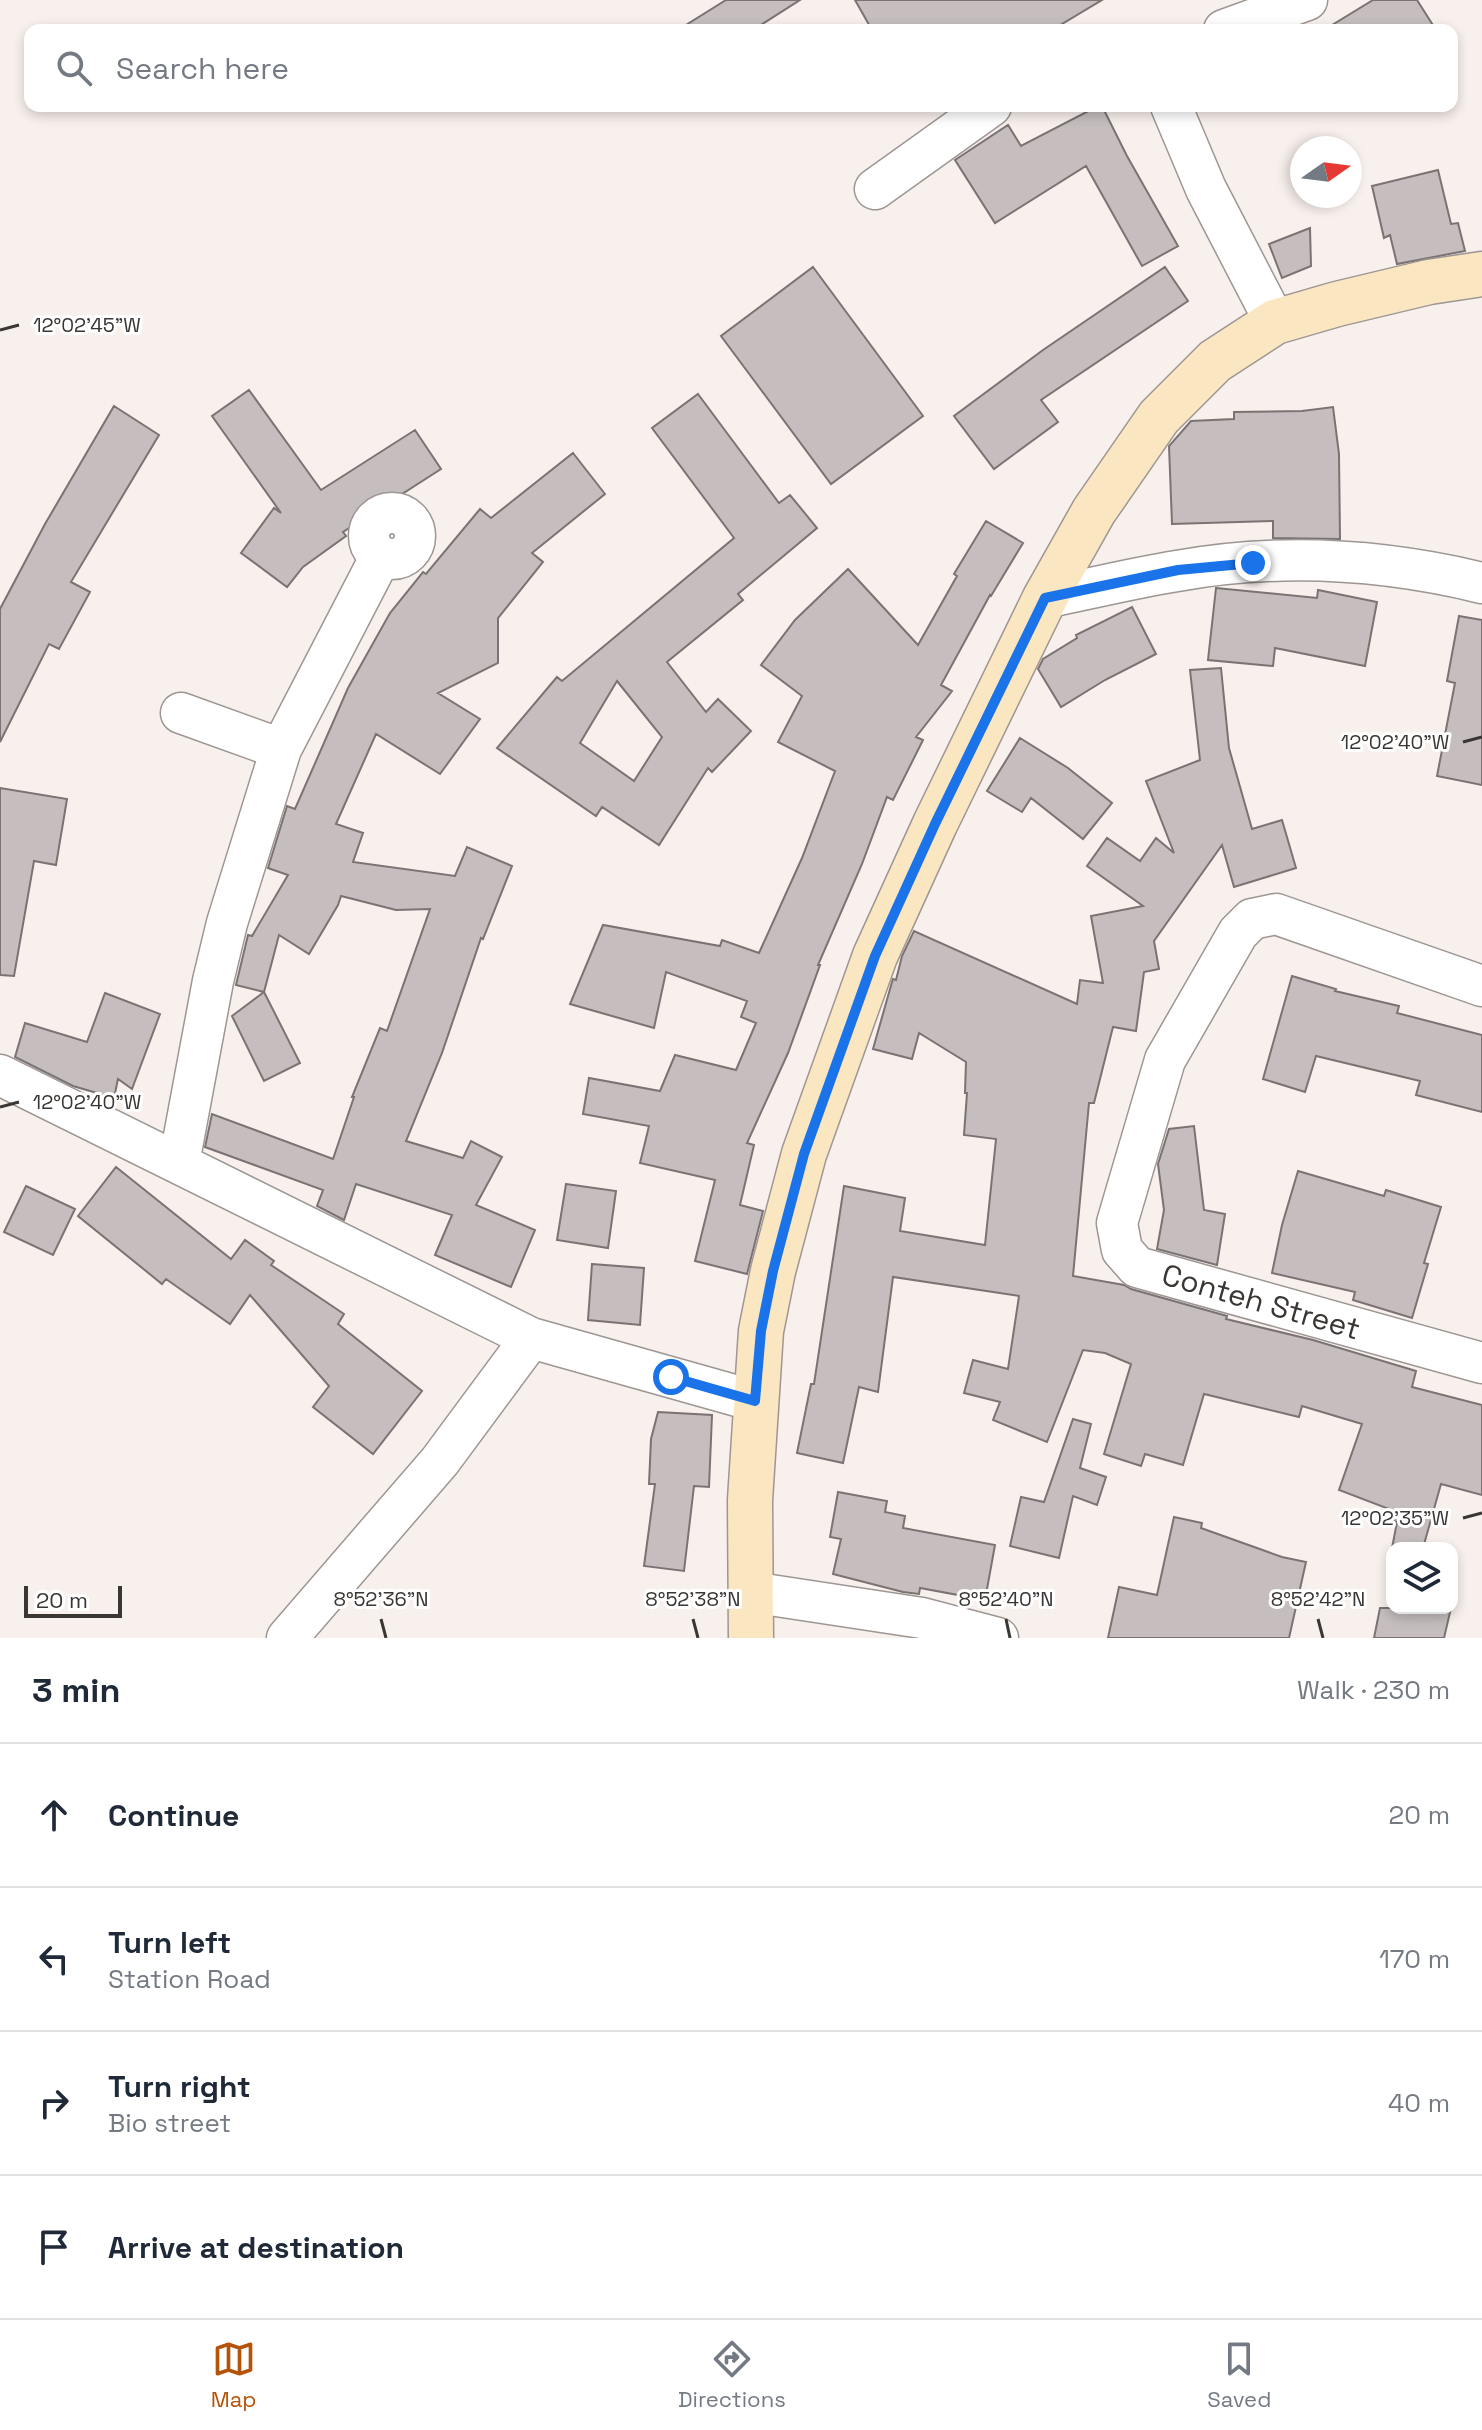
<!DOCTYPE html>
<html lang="en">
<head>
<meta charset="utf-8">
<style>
  :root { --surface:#fff; --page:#f6f6f7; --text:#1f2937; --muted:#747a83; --line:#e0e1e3; --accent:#b45309 }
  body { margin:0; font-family:"Space Grotesk",sans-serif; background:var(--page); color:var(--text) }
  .controls { position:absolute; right:24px; bottom:24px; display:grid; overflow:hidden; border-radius:16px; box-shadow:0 4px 12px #0003 }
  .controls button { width:72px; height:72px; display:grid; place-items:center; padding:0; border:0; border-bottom:2px solid var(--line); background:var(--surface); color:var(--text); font:40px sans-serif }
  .compass { position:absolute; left:1290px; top:136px; width:72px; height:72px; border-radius:50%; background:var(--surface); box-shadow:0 4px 12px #0003; rotate:76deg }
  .scale { position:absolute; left:24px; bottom:20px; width:98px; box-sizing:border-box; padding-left:8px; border:4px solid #393634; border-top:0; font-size:22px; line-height:28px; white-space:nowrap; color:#393634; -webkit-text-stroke:6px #fff; paint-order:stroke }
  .stop { position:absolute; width:24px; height:24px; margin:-18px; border:6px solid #1a73e8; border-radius:50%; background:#fff }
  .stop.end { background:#1a73e8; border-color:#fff; box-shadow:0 2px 8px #0008 }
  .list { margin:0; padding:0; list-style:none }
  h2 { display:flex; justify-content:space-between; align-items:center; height:104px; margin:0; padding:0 32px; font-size:34px }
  h2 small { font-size:26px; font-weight:400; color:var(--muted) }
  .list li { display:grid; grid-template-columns:52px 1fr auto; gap:24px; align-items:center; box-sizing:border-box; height:144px; padding:0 32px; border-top:2px solid var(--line) }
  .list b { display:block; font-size:30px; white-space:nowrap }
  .list p { margin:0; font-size:26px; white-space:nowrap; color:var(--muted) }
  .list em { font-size:26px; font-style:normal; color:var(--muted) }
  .icon { flex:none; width:44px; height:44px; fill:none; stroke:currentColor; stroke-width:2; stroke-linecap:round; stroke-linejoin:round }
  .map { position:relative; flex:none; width:1482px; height:1638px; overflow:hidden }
  .search { position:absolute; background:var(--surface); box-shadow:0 4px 12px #0003; left:24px; right:24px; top:24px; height:88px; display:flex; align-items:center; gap:20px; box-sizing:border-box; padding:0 28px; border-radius:16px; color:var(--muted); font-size:30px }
  .sheet { height:680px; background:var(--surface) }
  nav { display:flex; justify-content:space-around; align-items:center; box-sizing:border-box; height:112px; border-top:2px solid var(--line); background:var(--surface); font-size:22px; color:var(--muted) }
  nav a { display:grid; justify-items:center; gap:4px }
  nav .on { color:var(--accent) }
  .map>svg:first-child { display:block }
  .building { fill:#c6bebe; stroke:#7b7373; stroke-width:2; fill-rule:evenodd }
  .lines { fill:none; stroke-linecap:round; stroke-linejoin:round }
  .street-casing { stroke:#9d9693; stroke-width:43 }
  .secondary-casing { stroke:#9d9693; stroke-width:47 }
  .street { stroke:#fff; stroke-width:40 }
  .secondary { stroke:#fae6c0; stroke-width:44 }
  .route { stroke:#1a73e8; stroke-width:10 }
  .ticks { fill:none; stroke:#393634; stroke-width:3 }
  .labels { text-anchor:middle; stroke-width:6; stroke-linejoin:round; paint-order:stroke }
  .street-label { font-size:30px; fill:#393634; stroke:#fff }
  .ticks-label { font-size:20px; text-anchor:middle; fill:#393634; stroke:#fff; stroke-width:6; stroke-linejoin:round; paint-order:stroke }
</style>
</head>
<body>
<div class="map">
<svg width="1482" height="1638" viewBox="0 0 1482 1638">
  <rect width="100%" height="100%" fill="#f8f0ec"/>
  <path class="building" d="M726,0H800L753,30H678Z
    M855,0H1102L1052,30H872Z
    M1373,0H1417L1436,30H1324Z
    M1098,106H1102L1127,156L1178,246L1142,266L1086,166L995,223L955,160L1008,125L1021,146Z
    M1438,170L1451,224L1458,223L1465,251L1397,264L1390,235L1384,238L1372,186Z
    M1310,228L1311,266L1282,278L1269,244Z
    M813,267L923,416L831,484L721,336Z
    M1165,267L1188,301L1041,400L1058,422L994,469L954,416L1043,350Z
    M249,390L321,490L415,430L441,469L343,532L346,536L303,567L287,587L241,553L274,508L281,513L212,416Z
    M698,394L779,503L790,495L817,528L738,594L743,600L667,662L706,712L718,699L751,731L712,772L708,768L659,845L602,807L596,816L497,748L557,677L562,681L734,538L652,428ZM617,681L662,737L634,781L580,743Z
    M114,406L159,435L71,582L90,592L59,649L49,644L0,742V609L45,524Z
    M1333,407L1339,454L1340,539L1273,538V521L1172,524L1169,446L1191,421L1234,419V412L1302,411Z
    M573,453L605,494L532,553L543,562L498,618V663L438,693L480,719L440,774L376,734L336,824L363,833L353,862L455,876L467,847L512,866L483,939L481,938L442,1053L406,1141L463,1158L471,1141L502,1157L476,1205L535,1230L511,1287L435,1255L452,1215L356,1184L344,1220L317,1206L323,1190L205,1147L212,1114L333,1159L354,1097H352L380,1028L387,1031L430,909L396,910L341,896L338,905L309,954L279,935L264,992L236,985L248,935L252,936L288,875L268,868L287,806L295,809L348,688L390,613L423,572L426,574L480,509L491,518Z
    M986,521L1023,543L991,596L990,595L941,685L952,691L916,737L923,740L893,800L887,797L862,864L818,965H820L788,1053L747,1143L754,1145L740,1205L763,1211L747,1274L695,1261L715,1180L640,1163L649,1126L583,1114L589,1078L660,1091L675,1055L736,1070L756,1023L741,1017L747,1001L666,972L654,1028L570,1004L603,925L720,946L722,940L759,953L802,858L835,771L778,742L802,696L761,665L795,620L848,569L918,645L957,576L954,574Z
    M1216,588L1317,598L1318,590L1377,602L1365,666L1275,648L1273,666L1208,660Z
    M1132,607L1156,654L1105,680L1061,707L1038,669L1043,659L1077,638L1076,635Z
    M1459,616L1482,620V785L1437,776L1455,683L1447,681Z
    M1221,668L1229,748L1252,829L1282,820L1296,868L1234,887L1222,845L1154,941L1159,969L1144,972L1136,1031L1113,1027L1094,1103H1089L1073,1276L1124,1285L1131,1289L1227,1316L1226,1319L1313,1340L1416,1371L1412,1387L1482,1405V1495L1441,1484L1423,1548H1392L1397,1522L1394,1521L1397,1512L1339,1490L1362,1424L1302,1406L1299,1417L1204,1394L1183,1465L1145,1454L1141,1466L1104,1454L1131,1364L1105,1353L1083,1350L1047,1442L993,1420L1000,1402L964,1393L973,1360L1008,1369L1019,1296L893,1277L878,1392L859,1387L843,1463L797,1453L811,1384H814L844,1186L905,1198L900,1231L985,1245L996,1139L964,1135L967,1093H965L966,1062L919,1033L912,1059L873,1049L892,982L893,979L896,980L902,956L914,931L1077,1004L1080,980L1103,983L1091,916L1143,906L1087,866L1107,838L1140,861L1156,838L1174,853L1146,781L1200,760L1190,670Z
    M1020,738L1068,768L1112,803L1083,839L1031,798L1022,812L987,791Z
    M0,788L67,799L56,865L34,861L14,976L0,975Z
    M1292,976L1336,989L1335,991L1399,1006L1397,1013L1482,1035V1112L1416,1095L1420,1081L1316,1056L1305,1092L1263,1079Z
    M264,992L300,1063L264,1081L232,1016Z
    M105,993L160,1014L132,1089L118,1079L114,1098L73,1086L15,1057L25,1023L87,1042Z
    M1194,1126L1204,1210L1225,1214L1217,1265L1157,1249L1164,1210L1158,1164L1169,1129Z
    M116,1167L231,1259L245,1240L274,1261L271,1265L344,1314L338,1324L422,1391L373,1454L313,1407L329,1386L250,1295L230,1324L166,1279L162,1284L78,1216Z
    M1298,1171L1384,1196L1386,1190L1441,1207L1424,1263L1428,1264L1412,1318L1353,1300L1355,1292L1272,1273L1282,1225Z
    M566,1184L616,1191L608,1248L557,1240Z
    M26,1186L75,1209L53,1255L4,1232Z
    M592,1264L644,1268L640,1325L588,1320Z
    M658,1412L712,1415L709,1487L694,1486L684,1571L644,1566L655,1484H649L651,1439Z
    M1073,1419L1091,1424L1080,1468L1106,1477L1097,1505L1073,1496L1059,1558L1010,1546L1021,1497L1044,1502Z
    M838,1492L887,1501L885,1512L905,1516L903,1528L995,1545L985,1600L920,1588L919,1594L903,1592L833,1574L841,1539L830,1537Z
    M1174,1517L1202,1523L1201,1528L1282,1557L1306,1562L1289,1638H1108L1119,1587L1157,1595Z
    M1380,1608H1451L1444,1638H1374Z"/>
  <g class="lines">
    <defs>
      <path id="street" d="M1224,30L1307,0
        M1171,106L1206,189L1275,322
        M875,189L991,106
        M369 536a23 23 0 1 1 46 0a23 23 0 1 1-46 0Z
        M1045,598C1089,589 1133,578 1177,571C1278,553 1383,559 1482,583
        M181,713L281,749
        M1482,986L1276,914L1252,919L1238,933L1165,1060L1117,1223L1122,1250L1137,1267L1482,1363
        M0,1075L531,1338L755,1401
        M179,1163L213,981L227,923L281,749L381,556
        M750,1592L922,1618L998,1638
        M287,1638L440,1461L531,1338"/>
      <path id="secondary" d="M751,1638L750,1500L761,1331L773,1271L804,1154L875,956L935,824L1045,598L1094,511L1159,417L1215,361L1275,322L1337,304L1429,282L1482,274"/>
    </defs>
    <use href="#street" class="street-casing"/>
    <use href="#secondary" class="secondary-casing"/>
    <use href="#street" class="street"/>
    <use href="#secondary" class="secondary"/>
  </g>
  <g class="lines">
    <path class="route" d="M671,1377L755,1401L761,1331L773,1271L804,1154L875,956L935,824L1045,598L1178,570L1253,563"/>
  </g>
  <path class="ticks" d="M0,330L19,325M1463,742L1482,737M0,1107L19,1102M1463,1518L1482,1513M381,1619L386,1638M693,1619L698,1638M1006,1619L1010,1638M1318,1619L1323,1638"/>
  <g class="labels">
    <g class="street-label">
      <text transform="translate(1261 1302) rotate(16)" y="10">Conteh Street</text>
    </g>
  </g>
  <g class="ticks-label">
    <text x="87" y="332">12°02'45"W</text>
    <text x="1395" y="749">12°02'40"W</text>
    <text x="87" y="1109">12°02'40"W</text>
    <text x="1395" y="1525">12°02'35"W</text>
    <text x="381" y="1606">8°52'36"N</text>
    <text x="693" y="1606">8°52'38"N</text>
    <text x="1006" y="1606">8°52'40"N</text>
    <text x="1318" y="1606">8°52'42"N</text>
  </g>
</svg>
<div class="controls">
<button><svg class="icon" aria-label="layers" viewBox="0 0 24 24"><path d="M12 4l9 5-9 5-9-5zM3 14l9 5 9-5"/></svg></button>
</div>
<svg class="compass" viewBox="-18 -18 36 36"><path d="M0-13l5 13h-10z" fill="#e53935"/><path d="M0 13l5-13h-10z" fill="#747a83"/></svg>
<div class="scale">20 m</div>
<div class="stop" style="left:671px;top:1377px"></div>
<div class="stop end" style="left:1253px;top:563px"></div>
<div class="search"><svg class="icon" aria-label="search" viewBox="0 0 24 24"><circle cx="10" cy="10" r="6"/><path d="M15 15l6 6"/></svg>Search here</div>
</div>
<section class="sheet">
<h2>3 min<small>Walk · 230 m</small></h2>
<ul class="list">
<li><svg class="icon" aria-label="ahead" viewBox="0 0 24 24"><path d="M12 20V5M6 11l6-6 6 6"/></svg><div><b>Continue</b></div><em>20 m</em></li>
<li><svg class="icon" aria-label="left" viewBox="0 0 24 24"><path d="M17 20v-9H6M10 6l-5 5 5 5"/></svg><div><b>Turn left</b><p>Station Road</p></div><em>170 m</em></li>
<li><svg class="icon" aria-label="right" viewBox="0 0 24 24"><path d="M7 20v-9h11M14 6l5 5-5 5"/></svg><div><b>Turn right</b><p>Bio street</p></div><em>40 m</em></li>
<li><svg class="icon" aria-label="arrive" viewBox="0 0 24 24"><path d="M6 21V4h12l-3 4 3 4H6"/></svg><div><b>Arrive at destination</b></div></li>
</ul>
</section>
<nav>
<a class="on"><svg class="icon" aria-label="map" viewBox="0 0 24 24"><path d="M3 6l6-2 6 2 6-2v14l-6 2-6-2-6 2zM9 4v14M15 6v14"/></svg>Map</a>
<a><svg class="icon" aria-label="directions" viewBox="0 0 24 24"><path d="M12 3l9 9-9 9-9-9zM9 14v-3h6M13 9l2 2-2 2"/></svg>Directions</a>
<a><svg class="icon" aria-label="saved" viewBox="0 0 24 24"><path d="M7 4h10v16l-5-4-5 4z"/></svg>Saved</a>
</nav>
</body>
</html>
